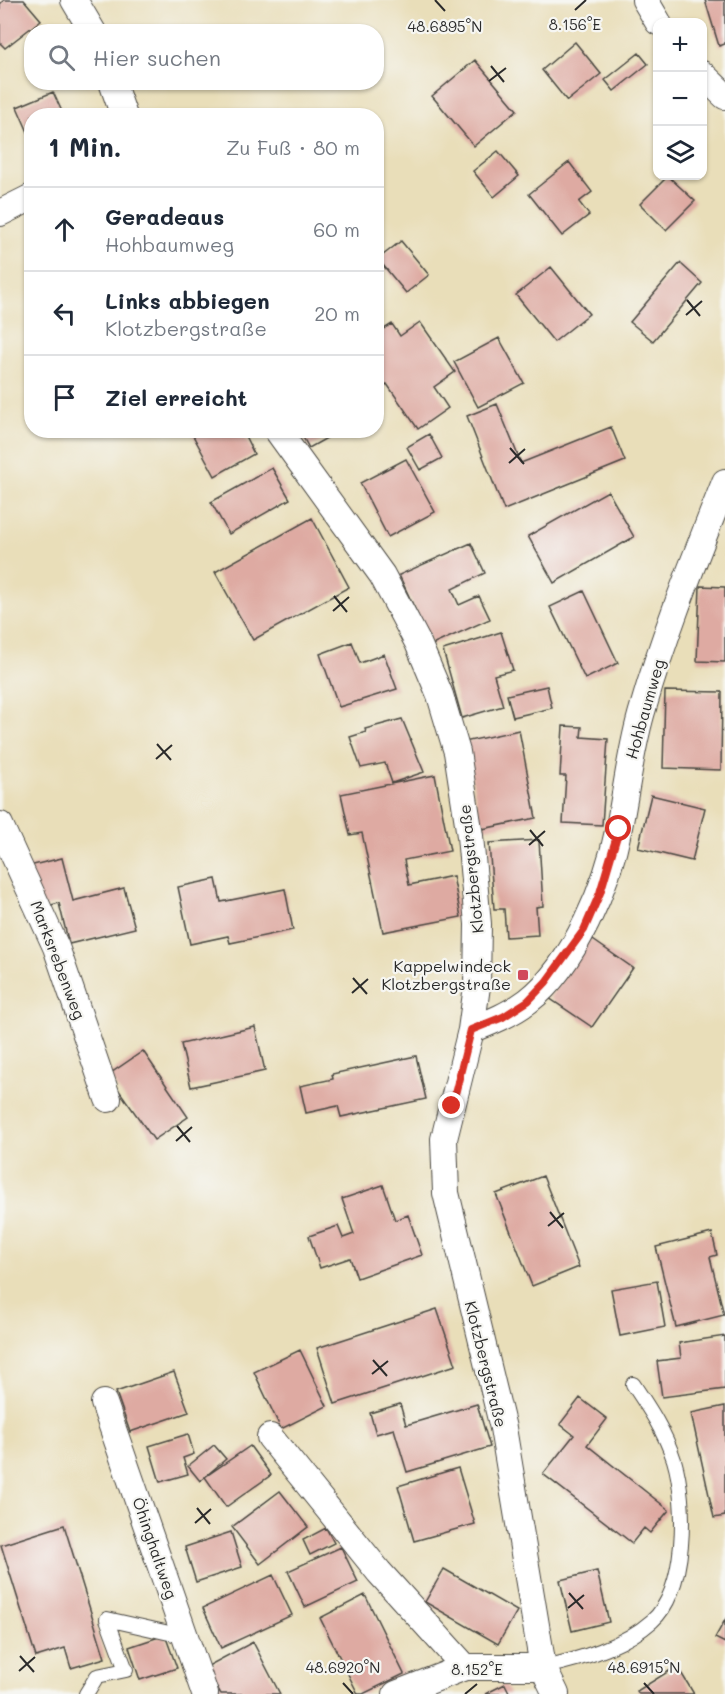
<!DOCTYPE html>
<html lang="de">
<head>
<meta charset="utf-8">
<style>
  :root { --surface:#fff; --page:#f6f6f7; --text:#1f2937; --muted:#747a83; --line:#e0e1e3 }
  body { margin:0; font-family:Mali,sans-serif; background:var(--page); color:var(--text) }
  .controls { position:absolute; right:18px; top:18px; display:grid; overflow:hidden; border-radius:12px; box-shadow:0 2px 4px #0004 }
  .controls button { width:54px; height:54px; display:grid; place-items:center; padding:0; border:0; border-bottom:2px solid var(--line); background:var(--surface); color:var(--text); font:30px sans-serif }
  .stop { position:absolute; width:18px; height:18px; margin:-14px; border:4px solid #d93025; border-radius:50%; background:#fff }
  .stop.end { background:#d93025; border-color:#fff; box-shadow:0 2px 6px #0008 }
  .list { margin:0; padding:0; list-style:none }
  h2 { display:flex; justify-content:space-between; align-items:center; height:78px; margin:0; padding:0 24px; font-size:26px }
  h2 small { font-size:20px; font-weight:400; color:var(--muted) }
  .list li { display:grid; grid-template-columns:39px 1fr auto; gap:18px; align-items:center; box-sizing:border-box; height:84px; padding:0 24px; border-top:2px solid var(--line) }
  .list b { display:block; font-size:22px; white-space:nowrap }
  .list p { margin:0; font-size:20px; white-space:nowrap; color:var(--muted) }
  .list em { font-size:20px; font-style:normal; color:var(--muted) }
  .icon { flex:none; width:33px; height:33px; fill:none; stroke:currentColor; stroke-width:2; stroke-linecap:round; stroke-linejoin:round }
  .map { position:relative; flex:none; width:725px; height:1694px; overflow:hidden }
  .search { position:absolute; background:var(--surface); box-shadow:0 2px 4px #0004; left:24px; top:24px; width:360px; height:66px; display:flex; align-items:center; gap:15px; box-sizing:border-box; padding:0 21px; border-radius:24px; color:var(--muted); font-size:22px }
  .panel { position:absolute; background:var(--surface); box-shadow:0 2px 4px #0004; left:24px; top:108px; width:360px; height:330px; border-radius:24px }
  .map>svg:first-child { display:block }
  .building { fill:#deaaa2 }
  .lines { fill:none; stroke-linecap:round; stroke-linejoin:round }
  .lane-casing { stroke:#484640; stroke-width:16 }
  .street-casing { stroke:#484640; stroke-width:28 }
  .lane { stroke:#fff; stroke-width:14 }
  .street { stroke:#fff; stroke-width:26 }
  .route { stroke:#d93025; stroke-width:8 }
  .ticks { fill:none; stroke:#2b2b2b; stroke-width:2 }
  .poi-dot { fill:#d1495b; stroke:#f6f6f2; stroke-width:2 }
  .labels { text-anchor:middle; stroke-width:4.5; stroke-linejoin:round; paint-order:stroke }
  .street-label { font-size:16px; fill:#2b2b2b; stroke:#f6f6f2 }
  .poi-label { font-size:16px; fill:#2b2b2b; stroke:#f6f6f2; text-anchor:end }
  .ticks-label { font-size:15px; text-anchor:middle; fill:#2b2b2b; stroke:#f6f6f2; stroke-width:4.5; stroke-linejoin:round; paint-order:stroke }
</style>
</head>
<body>
<div class="map">
<svg width="725" height="1694" viewBox="0 0 725 1694">
  <rect width="100%" height="100%" fill="#f6f6f2"/>
  <filter id="ink" filterUnits="userSpaceOnUse"><feTurbulence type="fractalNoise" baseFrequency=".0167" numOctaves="2"/><feDisplacementMap in="SourceGraphic" scale="12" xChannelSelector="R" yChannelSelector="G"/><feConvolveMatrix kernelMatrix="1 2 1 2 8 2 1 2 1" color-interpolation-filters="sRGB"/></filter>
  <filter id="wash" filterUnits="userSpaceOnUse"><feTurbulence type="fractalNoise" baseFrequency=".008" numOctaves="4" result="noise"/><feDisplacementMap in="SourceGraphic" scale="24" xChannelSelector="R" yChannelSelector="G"/><feGaussianBlur stdDeviation="1.35" result="paint"/><feColorMatrix in="noise" values="0 0 0 0 0 0 0 0 0 0 0 0 0 0 0 0 0 1.4 0 .05"/><feComposite in="paint" operator="in"/></filter>
  <g filter="url(#wash)">
    <rect width="100%" height="100%" fill="#e9deb9"/>
    <g id="blocks">
      <path class="building" d="M4,0H24L41,20L5,48L0,43V4Z
        M705,0H725V44L719,46Z
        M575,42L601,74L567,101L542,70Z
        M639,53L648,64L614,91L605,80Z
        M475,60L517,110L474,146L432,96Z
        M53,92L64,116H32V141L17,107Z
        M498,151L519,176L494,197L473,171Z
        M569,162L592,192L579,202L589,215L562,236L529,194Z
        M668,176L695,201L666,230L640,204Z
        M401,241L429,275L406,293L378,259Z
        M680,263L702,283L653,341L630,322Z
        M551,267L589,314L554,342L516,295Z
        M420,322L455,372L434,387L448,408L418,429L387,384L376,391V334L392,324L400,336Z
        M499,338L524,383L478,407L454,362Z
        M497,404L521,463L611,427L625,461L504,510L467,416Z
        M190,430H242L254,454L215,476Z
        M299,430H341L309,448Z
        M429,434L442,458L420,470L407,447Z
        M406,459L435,512L388,537L360,483Z
        M272,468L290,499L229,534L211,502Z
        M608,491L634,537L554,583L528,536Z
        M312,518L349,587L253,640L215,572Z
        M471,543L485,573L452,589L459,605L479,596L490,619L432,645L399,575Z
        M700,586L725,587V662L697,661Z
        M584,591L618,663L585,679L550,607Z
        M501,632L513,670L494,675L503,706L462,718L443,650Z
        M352,642L360,663L384,654L397,689L339,707L320,654Z
        M547,686L552,708L513,717L507,695Z
        M665,691L722,692L721,770L663,768Z
        M402,719L424,772L392,783L385,763L361,768L350,737L366,732L365,729Z
        M563,726L582,727L581,737L608,739L602,825L563,823L566,776H560Z
        M519,730L536,818L482,829L464,742Z
        M435,775L450,851L404,860L409,885L453,876L461,917L383,932L362,833L350,835L341,794Z
        M651,795L705,808L692,861L638,848Z
        M539,840L543,906L536,907L538,935L506,937L504,909H494L489,843Z
        M62,858L73,901L124,888L135,928L69,944L59,903L40,908L29,866Z
        M216,879L221,902L285,889L293,930L230,943L228,936L190,944L178,887Z
        M590,938L633,968L592,1027L549,998Z
        M255,1027L265,1071L191,1087L181,1044Z
        M143,1051L188,1117L154,1140L108,1075Z
        M416,1056L426,1099L341,1117L338,1106L306,1113L300,1086L333,1079L332,1074Z
        M543,1176L579,1267L532,1286L496,1194Z
        M383,1185L395,1220L408,1215L422,1255L357,1278L350,1258L320,1268L309,1236L338,1226L343,1238L354,1234L342,1199Z
        M712,1233L717,1255L710,1257L724,1315L676,1327L656,1247Z
        M657,1281L665,1327L620,1336L611,1289Z
        M437,1309L456,1365L335,1404L317,1348Z
        M725,1336V1389L662,1397L657,1361L681,1358L679,1343Z
        M300,1350L327,1406L281,1429L254,1372Z
        M174,1372L189,1412L130,1432L116,1392Z
        M580,1398L607,1419L587,1445L669,1510L650,1533L644,1528L632,1543L543,1474L574,1435L560,1424Z
        M400,1404L406,1425L477,1404L490,1447L407,1472L394,1429L376,1434L370,1413Z
        M725,1406V1516L714,1518L691,1413Z
        M188,1434L194,1454L183,1458L188,1474L160,1482L149,1446Z
        M214,1445L226,1459L200,1481L188,1466Z
        M250,1446L271,1475L226,1507L205,1477Z
        M458,1468L475,1524L414,1541L398,1486Z
        M280,1491L308,1527L260,1564L232,1527Z
        M64,1525L105,1658L71,1668L65,1648L36,1657L1,1545Z
        M326,1528L334,1543L310,1555L303,1540Z
        M231,1532L242,1567L196,1582L185,1547Z
        M341,1547L358,1582L305,1607L288,1571Z
        M444,1569L517,1611L498,1644L425,1602Z
        M597,1571L609,1622L572,1631L560,1580Z
        M273,1575L292,1615L221,1648L203,1608Z
        M365,1595L404,1674L363,1694H358L320,1618Z
        M725,1620V1643L715,1638Z
        M165,1635L177,1668L140,1680L129,1647Z
        M253,1642L280,1694H221L206,1667Z
        M677,1666L694,1694H639L637,1691Z
        M505,1684L510,1694H485Z"/>
    </g>
  </g>
  <g filter="url(#ink)">
    <use href="#blocks" fill-opacity="0" stroke="#484640" stroke-width="1.5"/>
    <g class="lines">
      <defs>
        <path id="lane" d="M543,1667C579,1660 624,1646 652,1621C687,1590 687,1503 674,1460C665,1432 649,1408 633,1384
          M86,1694L97,1676L126,1670L107,1619L187,1637"/>
        <path id="street" d="M74,0L93,32
          M645,0L658,22
          M702,74L725,96
          M112,82L124,116
          M0,213L32,197
          M277,430L382,575L418,643L440,695L457,752L470,836L478,924L477,986L471,1030L444,1139L446,1193L503,1428L543,1667L556,1694
          M0,825L56,947L108,1099
          M471,1030C491,1022 511,1014 528,1001C574,966 608,883 619,827C627,787 631,747 643,708C665,631 696,556 725,482
          M104,1403L205,1694
          M270,1437L379,1572L465,1667
          M396,1694L465,1667H543"/>
      </defs>
      <use href="#lane" class="lane-casing"/>
      <use href="#street" class="street-casing"/>
      <use href="#lane" class="lane"/>
      <use href="#street" class="street"/>
    </g>
  </g>
  <g class="lines" filter="url(#ink)">
    <path class="route" d="M452,1106L471,1030L503,1017L528,1001L546,982L584,930L600,893L619,829"/>
  </g>
  <path class="ticks" d="M435,0L445,11M575,10L586,0M491,66L504,82M489,81L506,68M687,300L700,316M686,315L702,301M510,448L524,464M509,463L525,449M334,596L347,612M333,611L349,597M157,744L171,760M156,759L172,745M530,830L543,846M529,845L545,831M353,978L367,994M352,993L368,979M177,1126L190,1142M176,1141L192,1127M550,1212L563,1228M548,1226L564,1213M373,1360L387,1376M372,1374L388,1361M197,1508L210,1524M195,1523L211,1509M569,1593L583,1609M568,1608L584,1595M20,1656L34,1672M19,1671L35,1657M343,1683L353,1694M644,1683L654,1694M465,1694L477,1684"/>
  <rect class="poi-dot" x="517" y="969" width="12" height="12" rx="3"/>
  <g class="labels">
    <g class="street-label">
      <text transform="translate(645 709) rotate(-74)" y="6">Hohbaumweg</text>
      <text transform="translate(471 869) rotate(-96)" y="6">Klotzbergstraße</text>
      <text transform="translate(58 960) rotate(69)" y="6">Marksrebenweg</text>
      <text transform="translate(486 1364) rotate(76)" y="6">Klotzbergstraße</text>
      <text transform="translate(155 1548) rotate(71)" y="6">Öhinghaltweg</text>
    </g>
    <g class="poi-label">
      <text x="511" y="972">Kappelwindeck<tspan x="511" dy="18">Klotzbergstraße</tspan></text>
    </g>
  </g>
  <g class="ticks-label">
    <text x="575" y="30">8.156°E</text>
    <text x="445" y="32">48.6895°N</text>
    <text x="343" y="1673">48.6920°N</text>
    <text x="644" y="1673">48.6915°N</text>
    <text x="477" y="1675">8.152°E</text>
  </g>
</svg>
<div class="controls">
<button>+</button>
<button>−</button>
<button><svg class="icon" aria-label="layers" viewBox="0 0 24 24"><path d="M12 4l9 5-9 5-9-5zM3 14l9 5 9-5"/></svg></button>
</div>
<div class="stop" style="left:619px;top:829px"></div>
<div class="stop end" style="left:452px;top:1106px"></div>
<div class="search"><svg class="icon" aria-label="search" viewBox="0 0 24 24"><circle cx="10" cy="10" r="6"/><path d="M15 15l6 6"/></svg>Hier suchen</div>
<section class="panel">
<h2>1 Min.<small>Zu Fuß · 80 m</small></h2>
<ul class="list">
<li><svg class="icon" aria-label="ahead" viewBox="0 0 24 24"><path d="M12 20V5M6 11l6-6 6 6"/></svg><div><b>Geradeaus</b><p>Hohbaumweg</p></div><em>60 m</em></li>
<li><svg class="icon" aria-label="left" viewBox="0 0 24 24"><path d="M17 20v-9H6M10 6l-5 5 5 5"/></svg><div><b>Links abbiegen</b><p>Klotzbergstraße</p></div><em>20 m</em></li>
<li><svg class="icon" aria-label="arrive" viewBox="0 0 24 24"><path d="M6 21V4h12l-3 4 3 4H6"/></svg><div><b>Ziel erreicht</b></div></li>
</ul>
</section>
</div>
</body>
</html>
